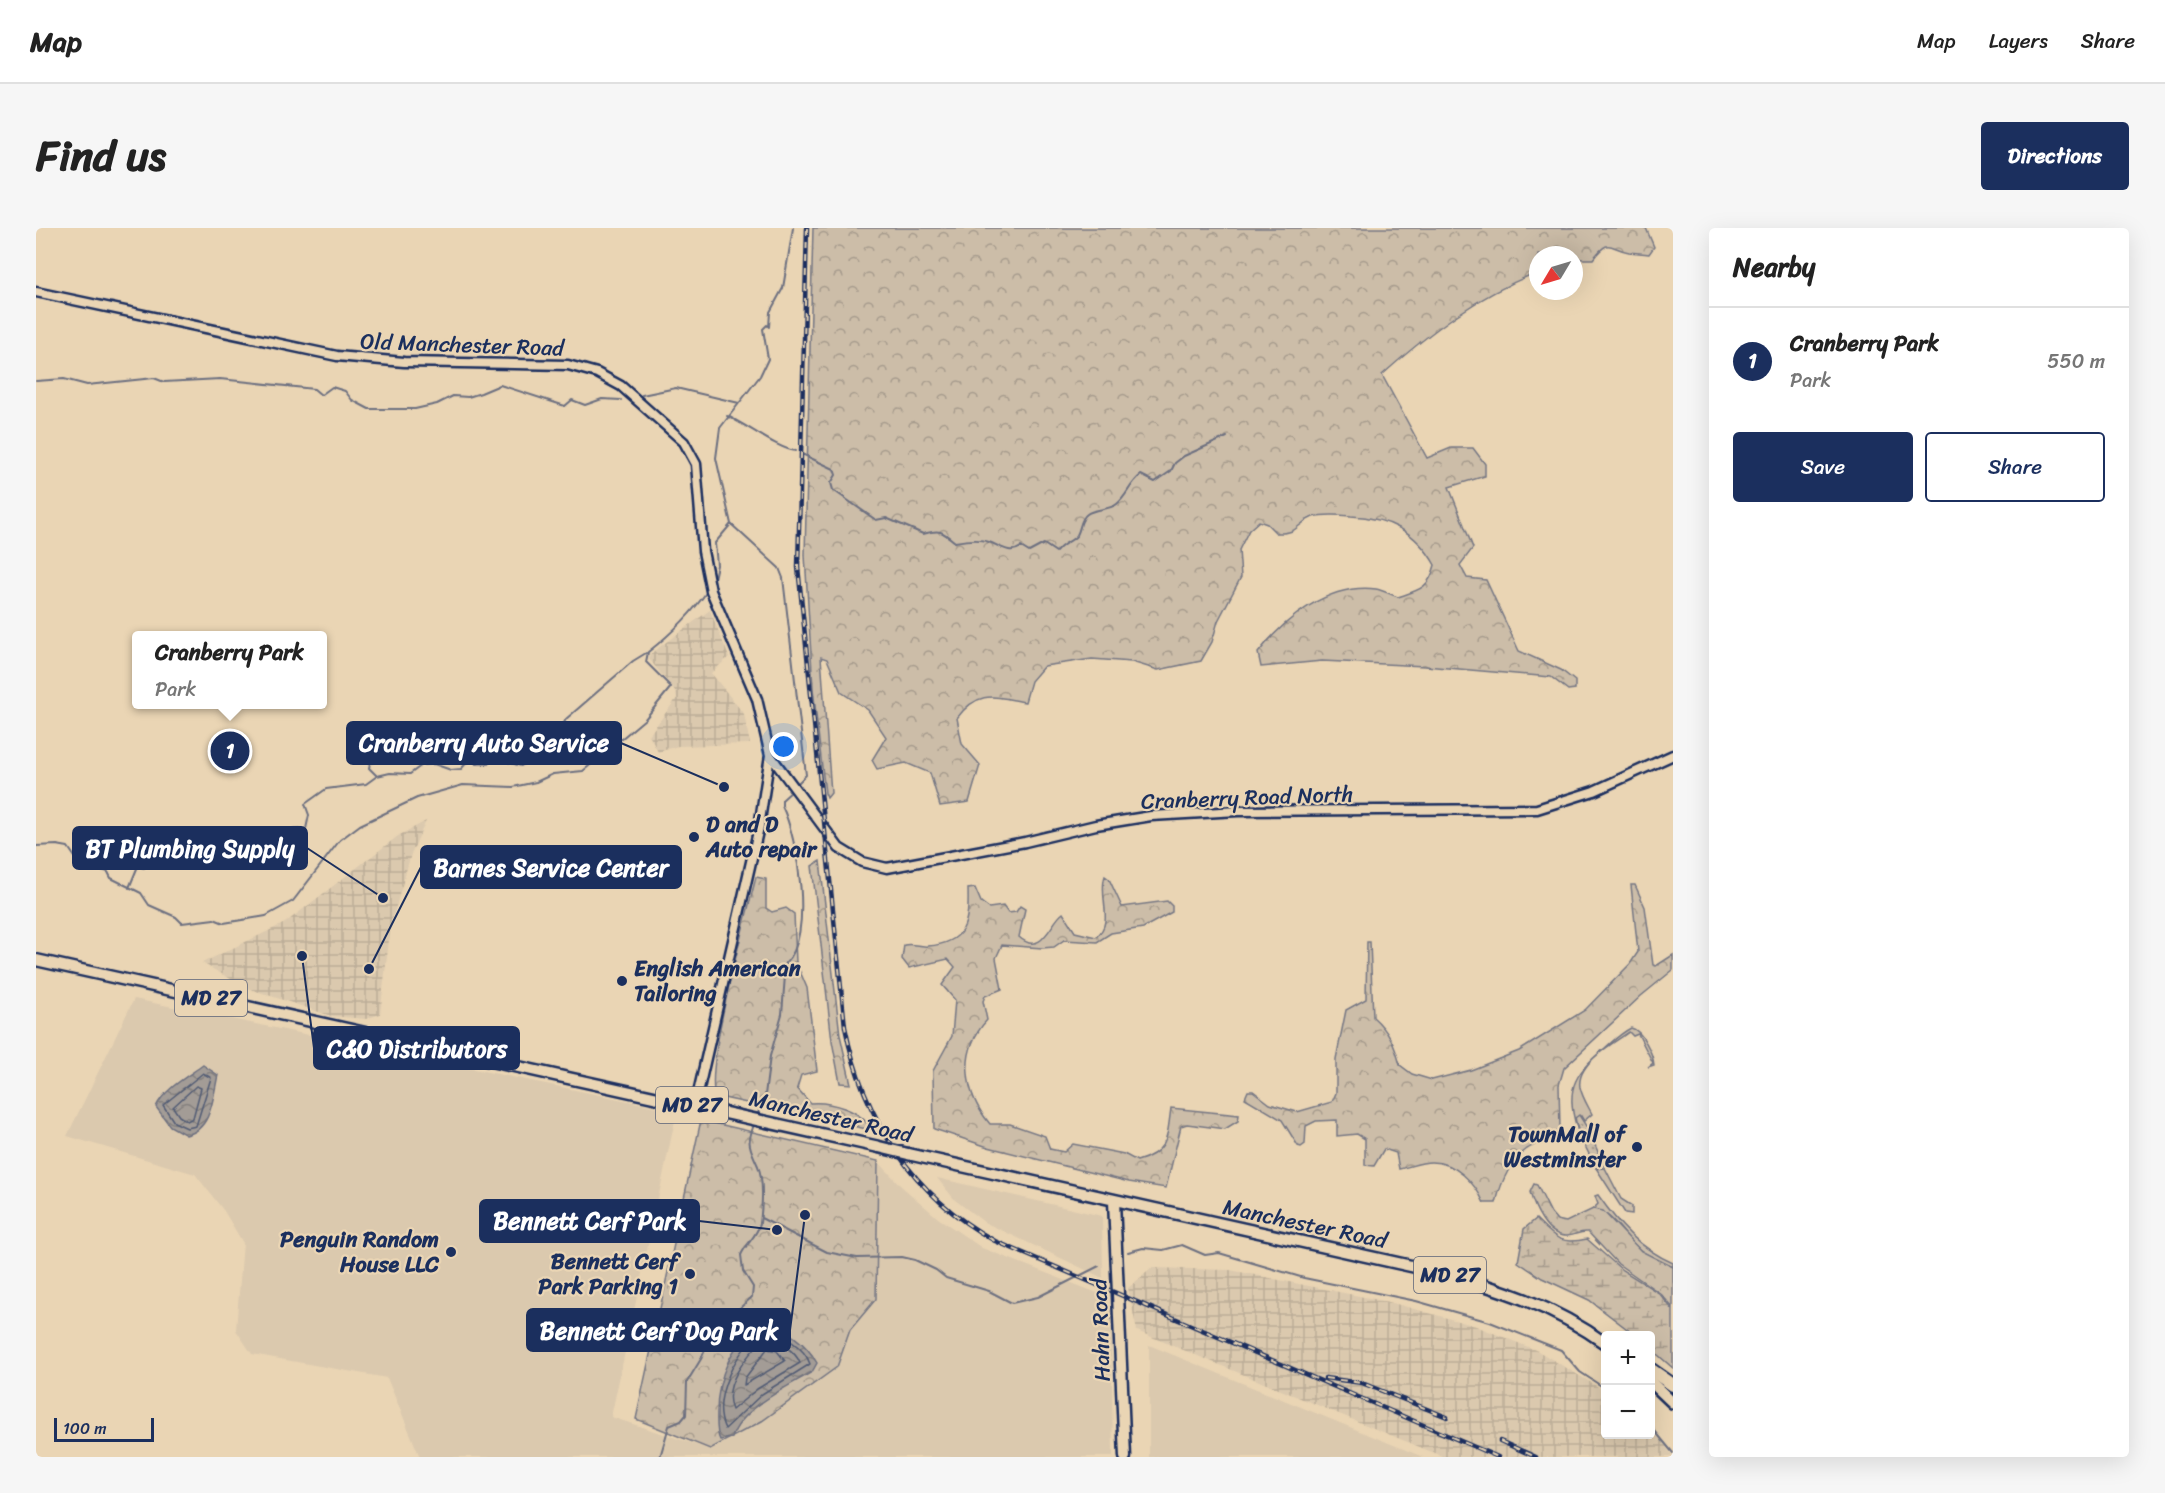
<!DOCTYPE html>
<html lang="en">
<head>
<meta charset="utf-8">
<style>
  :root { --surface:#fff; --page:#f6f6f6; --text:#222; --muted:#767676; --line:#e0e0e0; --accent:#1b2f5e }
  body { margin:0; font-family:Sriracha,sans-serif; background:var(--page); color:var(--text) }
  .controls { position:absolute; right:18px; bottom:18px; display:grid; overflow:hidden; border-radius:6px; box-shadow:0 6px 24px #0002 }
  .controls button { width:54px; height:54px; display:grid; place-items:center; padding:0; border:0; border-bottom:2px solid var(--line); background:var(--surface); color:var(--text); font:30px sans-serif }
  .compass { position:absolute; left:1493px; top:18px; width:54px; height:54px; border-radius:50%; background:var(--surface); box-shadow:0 6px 24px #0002; rotate:232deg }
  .scale { position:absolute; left:18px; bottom:15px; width:100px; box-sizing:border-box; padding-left:6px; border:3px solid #1b2f5e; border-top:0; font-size:16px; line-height:21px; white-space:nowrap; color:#1b2f5e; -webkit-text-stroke:4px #ead5b4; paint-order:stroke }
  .you { position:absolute; left:748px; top:519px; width:21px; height:21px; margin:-15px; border:4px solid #fff; border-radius:50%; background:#1a73e8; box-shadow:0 0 0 9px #1a73e833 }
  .badge { display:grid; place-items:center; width:39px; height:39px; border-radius:50%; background:var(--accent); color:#fff; font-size:20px; font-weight:700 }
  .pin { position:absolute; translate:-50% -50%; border:3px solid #fff; box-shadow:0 2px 6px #0006 }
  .popup { position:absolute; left:96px; top:403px; width:195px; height:78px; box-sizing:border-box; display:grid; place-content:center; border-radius:6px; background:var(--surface); filter:drop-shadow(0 2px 4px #0005); font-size:20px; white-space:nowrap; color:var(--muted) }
  .popup b { font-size:22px; color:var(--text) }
  .popup::after { content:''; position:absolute; left:50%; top:100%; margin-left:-12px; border:12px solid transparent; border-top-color:var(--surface) }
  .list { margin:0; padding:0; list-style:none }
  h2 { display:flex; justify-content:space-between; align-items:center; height:78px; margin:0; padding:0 24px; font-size:26px }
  h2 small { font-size:20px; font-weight:400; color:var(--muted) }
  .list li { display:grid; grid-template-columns:39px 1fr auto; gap:18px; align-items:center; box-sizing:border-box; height:108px; padding:0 24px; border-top:2px solid var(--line) }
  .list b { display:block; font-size:22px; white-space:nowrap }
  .list p { margin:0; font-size:20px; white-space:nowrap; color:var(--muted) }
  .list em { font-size:20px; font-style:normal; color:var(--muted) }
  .actions { display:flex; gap:12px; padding:18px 24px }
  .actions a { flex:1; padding:14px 0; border:2px solid var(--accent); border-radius:6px; text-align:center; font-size:21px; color:var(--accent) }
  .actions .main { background:var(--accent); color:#fff }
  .map { position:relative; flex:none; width:1637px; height:1229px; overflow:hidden; border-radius:6px }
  header { display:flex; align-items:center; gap:36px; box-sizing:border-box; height:84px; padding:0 30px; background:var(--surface); border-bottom:2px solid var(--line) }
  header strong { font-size:28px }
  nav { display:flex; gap:33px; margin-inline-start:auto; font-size:21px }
  .intro { display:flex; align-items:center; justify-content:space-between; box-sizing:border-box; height:144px; padding:0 36px }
  h1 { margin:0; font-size:42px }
  .button { padding:15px 27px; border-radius:6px; background:var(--accent); color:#fff; font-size:21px; font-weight:700 }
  main { display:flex; gap:36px; padding:0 36px }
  aside { flex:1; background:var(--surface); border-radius:6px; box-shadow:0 6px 24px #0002 }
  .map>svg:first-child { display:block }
  .built { fill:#dbc9ae }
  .industrial { fill:url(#industrial-grid) }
  .grass { fill:#ccbda8; stroke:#747683; stroke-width:1.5 }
  .forest { fill:url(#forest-crowns); stroke:#747683; stroke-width:1.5 }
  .wetland { fill:url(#wetland-marsh); stroke:#747683; stroke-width:1.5 }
  .garden { fill:url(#garden-dots); stroke:#747683; stroke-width:1.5 }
  .water { fill:url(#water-waves); stroke:#6d7080; stroke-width:1.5 }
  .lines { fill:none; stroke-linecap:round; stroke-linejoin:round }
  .shore { stroke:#515b74; stroke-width:1.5 }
  .stream { stroke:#6d7080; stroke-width:2 }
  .minor-casing { stroke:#1b2f5e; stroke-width:13 }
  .major-casing { stroke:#1b2f5e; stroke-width:15 }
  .highway-casing { stroke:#1b2f5e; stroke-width:16 }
  .minor { stroke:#ead5b4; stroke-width:8 }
  .major { stroke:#ead5b4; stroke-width:10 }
  .highway { stroke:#ead5b4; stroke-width:12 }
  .rail-casing { stroke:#1b2f5e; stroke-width:4.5 }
  .rail { stroke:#ead5b4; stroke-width:2; stroke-dasharray:7; stroke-linecap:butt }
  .major-bridge-casing { stroke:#1b2f5e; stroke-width:15; stroke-linecap:butt }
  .major-bridge { stroke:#ead5b4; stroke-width:10 }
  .poi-dot { fill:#1b2f5e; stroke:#ead5b4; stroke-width:2 }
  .labels { text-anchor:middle; stroke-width:4.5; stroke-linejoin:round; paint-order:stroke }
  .shield { fill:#ead5b4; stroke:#596178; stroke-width:1.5 }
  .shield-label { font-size:21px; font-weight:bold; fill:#1b2f5e }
  .street-label { font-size:22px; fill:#1b2f5e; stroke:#ead5b4 }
  .poi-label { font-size:22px; font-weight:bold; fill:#1b2f5e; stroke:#ead5b4; text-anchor:end }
  .leader { fill:none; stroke:#1b2f5e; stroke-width:2 }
  .callout-dot { fill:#1b2f5e; stroke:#ead5b4; stroke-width:2 }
  .callout { fill:#1b2f5e; stroke:#1b2f5e; stroke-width:2 }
  .callout-label { font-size:24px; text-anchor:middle; font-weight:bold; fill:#fff }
</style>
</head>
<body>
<header>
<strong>Map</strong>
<nav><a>Map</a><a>Layers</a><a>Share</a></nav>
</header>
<div class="intro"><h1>Find us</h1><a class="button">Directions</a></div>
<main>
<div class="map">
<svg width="1637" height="1229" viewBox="0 0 1637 1229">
  <defs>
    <pattern id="industrial-grid" width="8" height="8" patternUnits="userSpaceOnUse" patternTransform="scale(1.5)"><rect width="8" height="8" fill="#dbc9ae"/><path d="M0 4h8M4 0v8" fill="none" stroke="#bbad98"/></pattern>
    <pattern id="forest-crowns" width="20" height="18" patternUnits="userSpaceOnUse" patternTransform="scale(1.5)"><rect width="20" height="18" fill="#ccbda8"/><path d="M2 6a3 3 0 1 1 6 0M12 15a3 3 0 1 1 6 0" fill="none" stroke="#a59a8c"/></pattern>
    <pattern id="wetland-marsh" width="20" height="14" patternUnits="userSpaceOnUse" patternTransform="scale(1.5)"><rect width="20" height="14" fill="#ccbda8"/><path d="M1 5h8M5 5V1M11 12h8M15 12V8" fill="none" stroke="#a59a8c"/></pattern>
    <pattern id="garden-dots" width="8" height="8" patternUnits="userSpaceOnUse" patternTransform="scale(1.5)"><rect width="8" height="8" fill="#ccbda8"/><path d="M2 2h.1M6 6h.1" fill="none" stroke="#a59a8c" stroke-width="1.8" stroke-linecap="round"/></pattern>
    <pattern id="water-waves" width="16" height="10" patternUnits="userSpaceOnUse" patternTransform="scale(1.5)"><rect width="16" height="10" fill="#a39c96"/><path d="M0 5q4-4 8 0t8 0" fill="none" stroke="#84807e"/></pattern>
  </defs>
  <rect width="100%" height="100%" fill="#ead5b4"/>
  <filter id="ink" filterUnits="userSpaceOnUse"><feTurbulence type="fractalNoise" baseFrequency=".0167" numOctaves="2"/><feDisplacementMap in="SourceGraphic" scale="12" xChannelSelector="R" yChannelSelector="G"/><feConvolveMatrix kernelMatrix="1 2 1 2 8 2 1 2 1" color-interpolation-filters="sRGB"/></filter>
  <g filter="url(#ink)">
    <path class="built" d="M98,771L641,883L575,1189L674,1221L801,1139L814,1102L840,1070L842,933L865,958L902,990L946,1020L1069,1068L1075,1082L1077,1229H384L351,1150L216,1126L200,1102L207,1015L188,983L159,946L31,908Z
      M901,950L1066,988L1067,1050L948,994L919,972Z
      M1113,1117L1387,1229H1113Z"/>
    <path class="industrial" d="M674,382L693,429L675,445L708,486L714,516L642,518L622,524L613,507L641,470L640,464L613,431L614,426Z
      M390,593L375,626L355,696L344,786L330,791L295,788L211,760L166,735L249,695L362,608Z
      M1116,1040L1194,1042L1353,1074L1440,1098L1502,1123L1569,1163L1570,1206H1614L1615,1196L1637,1229H1408L1101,1103L1092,1060Z"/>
    <path class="grass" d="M1595,800C1606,802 1617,826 1618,837L1612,839L1617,835L1602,806L1597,808L1593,804C1577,815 1540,836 1544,859C1546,869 1552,878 1556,886L1548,893L1545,888L1540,893L1543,906C1528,865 1536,846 1569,820C1577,813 1585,805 1595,800Z
      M1560,940H1569L1585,971L1596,978V986L1589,985Z
      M1562,967C1583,997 1603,1020 1637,1035V1039C1626,1034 1613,1029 1603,1021C1588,1009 1577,984 1557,981L1562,976L1559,968Z"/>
    <path class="forest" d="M777,0H1610L1618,19L1613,26C1606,25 1600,25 1593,24C1572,20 1574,9 1557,31H1538V27H1502V44C1441,68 1395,103 1346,147L1391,230L1415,220H1437L1449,236V248L1413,259L1437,320L1424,337L1431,350L1450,352L1483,423L1525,442L1539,453V461L1532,462L1515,449L1389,438L1286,433L1225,439L1222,425C1249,390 1293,355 1340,361C1347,362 1355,367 1362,369C1383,362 1393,361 1399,337C1380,303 1353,290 1315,288C1304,287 1287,286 1277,289C1259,296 1264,306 1240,305L1231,296L1223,293L1213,302L1203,322L1205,349L1182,393L1176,414L1165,433L1122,442L1096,434L1056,431L1008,438L995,453L989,474C957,468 942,462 921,490L926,516L944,537L933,574L904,578L894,545L870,535L841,541L836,532L850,509L832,482L805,464L791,431L785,429L795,565L791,570L789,565L777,460L769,327Z
      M784,633L804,807L815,856L804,855L796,813L776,638Z
      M1069,648L1073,651L1086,679L1131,673L1136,678V684L1107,700L1075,705L1061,714L1028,712L1018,719L1006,720L966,717L960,730L966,761L949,768L947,773L951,792C922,824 928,865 954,896H974L1009,908L1014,921L1028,924L1037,916L1088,926L1101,933C1133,924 1131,908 1135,880L1203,887L1202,893L1189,901L1151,896L1145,898L1130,960L1093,954L952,919L898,901L897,843L916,808L919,772L906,757L919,739L912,731L873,740L866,731L868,717C877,715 884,719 892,718C931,715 933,694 932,661L939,660L945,674L953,680L967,678L972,685L980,684L984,678L989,681L983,709C1006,730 1015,693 1027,685L1039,704L1060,709C1079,694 1062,668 1069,648Z
      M720,649L730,651V680L736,684L750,680L758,686L760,734L771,760L781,843L765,847L761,860L774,875C793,873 827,882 835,902L679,868C669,835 710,691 720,649Z
      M1595,657H1599L1609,679L1617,737L1620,738L1637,727V742L1605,768L1528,840L1523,857L1524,901C1516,911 1502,914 1491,921C1473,934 1465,954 1460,975H1448C1439,955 1420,934 1395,934C1385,934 1373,939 1363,941L1360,925L1348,921L1338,938L1329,937V911L1321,906L1301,908V892L1280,893L1270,898L1269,916L1265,919L1262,918L1246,892L1209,870L1212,863H1217L1234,876L1261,884L1296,874L1300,865V831L1310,782L1330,771L1331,714H1334L1337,789C1353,803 1359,818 1364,837L1376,846L1396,852L1435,842L1483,823L1549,782L1594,736L1602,724Z
      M665,892L842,933L840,1071L814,1102L801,1139L726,1193L674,1221L600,1191Z
      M1498,956L1501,957L1515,985L1521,992L1530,994L1557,981L1567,983L1605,1023L1637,1039V1080L1625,1066L1582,1036L1552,1004C1544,1003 1537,1008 1529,1008C1510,1007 1498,979 1494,964Z"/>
    <path class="wetland" d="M1500,991C1519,1010 1524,1017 1551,1011L1586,1042L1623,1065L1637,1082V1140L1615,1121L1614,1108L1599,1107L1553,1072L1506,1050L1482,1034L1488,1001Z"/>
    <path class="garden" d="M1543,887L1552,901L1569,940H1560L1543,906L1539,890Z"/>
    <path class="water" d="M167,837L182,847C177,868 176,902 150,907L134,898L120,879C128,861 152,848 167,837Z
      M727,1094C751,1101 769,1113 781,1135L776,1144C751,1159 704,1181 696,1210L684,1212C680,1204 681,1193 681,1184C681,1150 696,1112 727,1094Z"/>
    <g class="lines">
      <path class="shore" d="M167,845L175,850L160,898L151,900L138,894L127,877Z
        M160,858L165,860L157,890L151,893L143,888L137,879Z
        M728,1101C746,1106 768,1118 774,1136L726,1166L689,1201C674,1170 702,1119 728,1101Z
        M729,1110C742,1113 759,1122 764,1135L721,1161L696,1182C685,1157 712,1126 729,1110Z
        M731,1121L741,1123L749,1133L708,1157L709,1150Z"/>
      <path class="stream" d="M757,0L747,60L734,84L733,99L731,97L727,101L732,131L724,148L684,200L680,230L695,296L743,340L747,350L770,547L760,557
        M0,153L28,151L51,157L118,150L128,154L184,151L278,161L285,167L296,159L309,163L316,172L333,181H379L401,176L417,168L432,169L445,165L464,157L529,178L536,172L549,177L566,171L585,172
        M606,167L640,160L703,175
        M691,188C710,196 743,222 760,223
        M768,227L798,241L800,247L795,255L797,262L840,292L850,290L887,306C904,301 906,303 919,314C930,312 943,310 953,314C964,318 974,327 985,319L993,324L1008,316L1020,324C1027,314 1036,314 1041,307C1045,300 1044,291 1051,286C1059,280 1072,283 1081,276C1091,268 1094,255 1105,247L1119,254L1135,243L1139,235L1148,228L1191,209
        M677,355L681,337L679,315L695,296
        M341,548L333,540L334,535L354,531L366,514L382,511L386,518L422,512L443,514L435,520L462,525L463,529
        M0,618L21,617L32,619L43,635L72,644L75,650L105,665L113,677L140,689L146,695L178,691L188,695L230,688L257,673L304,612L324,597L381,570L427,557L477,559L500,554L517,546L547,543L609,491L635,459L610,434L612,424C635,406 655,387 672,362
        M102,638L101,633L110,631L118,615L134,620
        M93,660L102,638L108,640L115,631L124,637L125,630L135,620L179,632L196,627L248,602L270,601L273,587L269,576L290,561L330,556L341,548L354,545L374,546L386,537L398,536L415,542L425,541L435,530L440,536H452L458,530L485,538L511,521L528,517L523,505L530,491L597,433L610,425
        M721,888L729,867L734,828L746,786L750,735C778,708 762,611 746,578V572L757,562
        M725,990L791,1024L821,1030L866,1029L879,1032L900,1042L910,1050L953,1063L976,1075L1002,1069L1063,1038
        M1092,1024L1107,1020L1127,1022L1146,1017L1169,1027L1183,1025L1268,1050L1380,1073L1454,1094L1525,1122L1544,1144L1570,1161
        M1614,1197L1637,1225
        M624,1229L633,1198L645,1193L650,1187L651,1154L665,1131L676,1106L678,1094L695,1088L716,1069L717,1059L707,1043L705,1027C710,1015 721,1009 724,995C726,979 728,953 722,938C713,917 710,917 719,894"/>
      <defs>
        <path id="minor" d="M0,64L301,128L368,134L532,137L561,145L585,158L648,214L660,236L667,323L675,363L721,471L734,527L723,599L659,878
          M734,527L803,620L826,634L851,640L989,614L1060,597L1115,588L1202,583L1501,581L1558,563L1637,527"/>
        <path id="major" d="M0,732L843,919
          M872,926L1402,1044C1463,1060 1518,1078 1570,1116
          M1078,973L1089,1229
          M1614,1153L1637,1175"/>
        <path id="highway" d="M1614,1141L1637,1157"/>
      </defs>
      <use href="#minor" class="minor-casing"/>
      <use href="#major" class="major-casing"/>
      <use href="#highway" class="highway-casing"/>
      <use href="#minor" class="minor"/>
      <use href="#major" class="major"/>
      <use href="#highway" class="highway"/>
      <defs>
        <path id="rail" d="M771,0L762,339L809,799C827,890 877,968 959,1013L1462,1229
          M1289,1150L1326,1155L1411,1189
          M1464,1213L1500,1229"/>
      </defs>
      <use href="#rail" class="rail-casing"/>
      <use href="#rail" class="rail"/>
      <defs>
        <path id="major-bridge" d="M843,919L872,926"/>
      </defs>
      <use href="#major-bridge" class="major-bridge-casing"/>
      <use href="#major-bridge" class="major-bridge"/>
    </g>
  </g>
  <g class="poi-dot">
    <circle cx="658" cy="609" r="6"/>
    <circle cx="586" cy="753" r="6"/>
    <circle cx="1601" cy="919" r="6"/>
    <circle cx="415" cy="1024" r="6"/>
    <circle cx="654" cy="1046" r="6"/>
  </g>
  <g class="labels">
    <g class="shield">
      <rect x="139" y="752" width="72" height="36" rx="4.5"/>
      <rect x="620" y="859" width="72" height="36" rx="4.5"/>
      <rect x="1378" y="1029" width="72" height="36" rx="4.5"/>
    </g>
    <g class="shield-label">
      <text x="175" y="777">MD 27</text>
      <text x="656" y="884">MD 27</text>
      <text x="1414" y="1054">MD 27</text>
    </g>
    <g class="street-label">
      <text transform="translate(426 116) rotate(2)" y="8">Old Manchester Road</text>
      <text transform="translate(1211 569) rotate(-2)" y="8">Cranberry Road North</text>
      <text transform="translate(795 888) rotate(13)" y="8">Manchester Road</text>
      <text transform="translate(1269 995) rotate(12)" y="8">Manchester Road</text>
      <text transform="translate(1064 1102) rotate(-92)" y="8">Hahn Road</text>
    </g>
    <g class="poi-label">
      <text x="670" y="604" text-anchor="start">D and D<tspan x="670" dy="25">Auto repair</tspan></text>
      <text x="598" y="748" text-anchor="start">English American<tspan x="598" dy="25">Tailoring</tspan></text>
      <text x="1589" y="914">TownMall of<tspan x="1589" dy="25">Westminster</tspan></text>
      <text x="403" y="1019">Penguin Random<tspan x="403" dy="25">House LLC</tspan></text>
      <text x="642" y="1041">Bennett Cerf<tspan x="642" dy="25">Park Parking 1</tspan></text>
    </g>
  </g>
  <path class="leader" d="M688 559L585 515M347 670L271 620M333 741L385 639M266 728L278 820M741 1002L663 993M769 987L754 1102"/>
  <g class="callout-dot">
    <circle cx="688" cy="559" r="6"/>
    <circle cx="347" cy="670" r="6"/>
    <circle cx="333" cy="741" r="6"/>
    <circle cx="266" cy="728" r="6"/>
    <circle cx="741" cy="1002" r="6"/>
    <circle cx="769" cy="987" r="6"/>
  </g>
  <g class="callout">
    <rect x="311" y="494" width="274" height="42" rx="6"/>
    <rect x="37" y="599" width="234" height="42" rx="6"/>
    <rect x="385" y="618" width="260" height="42" rx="6"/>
    <rect x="278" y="799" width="205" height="42" rx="6"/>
    <rect x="444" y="972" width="219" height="42" rx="6"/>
    <rect x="491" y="1081" width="263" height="42" rx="6"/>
  </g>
  <g class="callout-label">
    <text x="448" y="523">Cranberry Auto Service</text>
    <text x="154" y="629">BT Plumbing Supply</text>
    <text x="515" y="648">Barnes Service Center</text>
    <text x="381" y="829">C&amp;O Distributors</text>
    <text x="554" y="1001">Bennett Cerf Park</text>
    <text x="623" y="1111">Bennett Cerf Dog Park</text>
  </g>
</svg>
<div class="controls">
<button>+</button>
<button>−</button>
</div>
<svg class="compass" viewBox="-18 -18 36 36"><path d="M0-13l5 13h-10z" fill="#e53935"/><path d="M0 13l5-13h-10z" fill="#767676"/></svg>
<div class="scale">100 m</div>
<div class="you"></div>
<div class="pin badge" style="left:194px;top:523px">1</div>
<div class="popup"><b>Cranberry Park</b>Park</div>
</div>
<aside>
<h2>Nearby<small></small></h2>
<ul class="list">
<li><span class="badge">1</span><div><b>Cranberry Park</b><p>Park</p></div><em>550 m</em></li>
</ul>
<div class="actions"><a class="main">Save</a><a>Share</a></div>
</aside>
</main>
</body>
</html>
